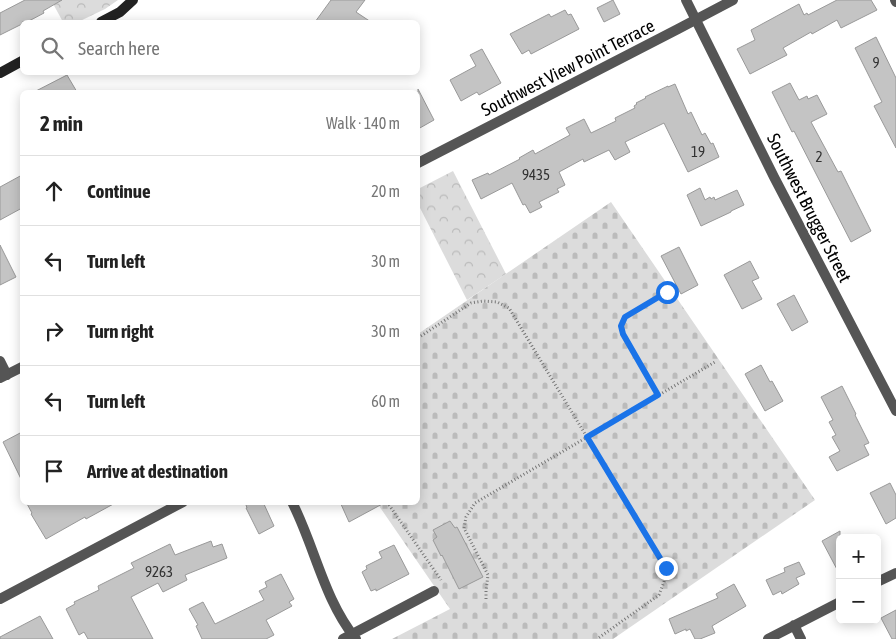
<!DOCTYPE html>
<html lang="en">
<head>
<meta charset="utf-8">
<style>
  :root { --surface:#fff; --page:#f2f2f2; --text:#222; --muted:#767676; --line:#e0e0e0 }
  body { margin:0; font-family:"Asap Condensed",sans-serif; background:var(--page); color:var(--text) }
  .controls { position:absolute; right:15px; bottom:15px; display:grid; overflow:hidden; border-radius:8px; box-shadow:0 2px 12px #0003 }
  .controls button { width:45px; height:45px; display:grid; place-items:center; padding:0; border:0; border-bottom:1px solid var(--line); background:var(--surface); color:var(--text); font:25px sans-serif }
  .stop { position:absolute; width:15px; height:15px; margin:-11px; border:4px solid #1a73e8; border-radius:50%; background:#fff }
  .stop.end { background:#1a73e8; border-color:#fff; box-shadow:0 1px 5px #0008 }
  .list { margin:0; padding:0; list-style:none }
  h2 { display:flex; justify-content:space-between; align-items:center; height:65px; margin:0; padding:0 20px; font-size:21px }
  h2 small { font-size:16px; font-weight:400; color:var(--muted) }
  .list li { display:grid; grid-template-columns:32px 1fr auto; gap:15px; align-items:center; box-sizing:border-box; height:70px; padding:0 20px; border-top:1px solid var(--line) }
  .list b { display:block; font-size:19px; white-space:nowrap }
  .list em { font-size:16px; font-style:normal; color:var(--muted) }
  .icon { flex:none; width:28px; height:28px; fill:none; stroke:currentColor; stroke-width:2; stroke-linecap:round; stroke-linejoin:round }
  .map { position:relative; flex:none; width:896px; height:639px; overflow:hidden }
  .search { position:absolute; background:var(--surface); box-shadow:0 2px 12px #0003; left:20px; top:20px; width:400px; height:55px; display:flex; align-items:center; gap:12px; box-sizing:border-box; padding:0 18px; border-radius:8px; color:var(--muted); font-size:19px }
  .panel { position:absolute; background:var(--surface); box-shadow:0 2px 12px #0003; left:20px; top:90px; width:400px; height:415px; border-radius:8px }
  .map>svg:first-child { display:block }
  .forest { fill:url(#forest-crowns) }
  .cemetery { fill:url(#cemetery-stones) }
  .building { fill:#c4c4c4; stroke:#999 }
  .lines { fill:none; stroke-linecap:round; stroke-linejoin:round }
  .path { stroke:#777; stroke-width:3; stroke-dasharray:1 2.5; stroke-linecap:butt }
  .street { stroke:#555; stroke-width:10 }
  .secondary { stroke:#222; stroke-width:10 }
  .route { stroke:#1a73e8; stroke-width:6 }
  .labels { text-anchor:middle; stroke-width:4; stroke-linejoin:round; paint-order:stroke }
  .number-label { font-size:15px; fill:#313131 }
  .street-label { font-size:18px; fill:#000; stroke:#fff }
</style>
</head>
<body>
<div class="map">
<svg width="896" height="639" viewBox="0 0 896 639">
  <defs>
    <pattern id="forest-crowns" width="20" height="18" patternUnits="userSpaceOnUse" patternTransform="scale(1.25)"><rect width="20" height="18" fill="#dcdcdc"/><path d="M2 6a3 3 0 1 1 6 0M12 15a3 3 0 1 1 6 0" fill="none" stroke="#bbb"/></pattern>
    <pattern id="cemetery-stones" width="16" height="16" patternUnits="userSpaceOnUse" patternTransform="scale(1.25)"><rect width="16" height="16" fill="#dcdcdc"/><path d="M2 7V4a2 2 0 0 1 4 0v3zM10 15v-3a2 2 0 0 1 4 0v3z" fill="#bbb"/></pattern>
  </defs>
  <rect width="100%" height="100%" fill="#fff"/>
  <path class="forest" d="M51,0H118L105,9L78,22H63Z
    M453,171L506,274L467,300L418,204V189Z"/>
  <path class="cemetery" d="M611,202L815,500L613,639H392L450,609L377,503L418,502V334Z"/>
  <path class="building" d="M25,0H62L43,11L44,13L27,22H22V24L0,35V13Z
    M331,0H365L356,12L371,22H315Z
    M613,0L620,14L604,22L597,8Z
    M837,0H871L877,10L841,28L837,20L812,34L811,32L783,48L787,55L750,74L737,49L755,40L751,30L799,4L804,15L807,13L808,15Z
    M565,10L568,15L571,14L579,29L531,54L529,50L522,54L510,34L549,14L551,17Z
    M876,37L896,78V148L874,106L882,102L855,48Z
    M482,49L501,83L479,95L477,92L461,101L450,80L476,66L470,55Z
    M67,75L77,92H34Z
    M790,83L799,100L807,96L808,99L817,95L827,114L811,122L838,172L841,171L871,231L851,242L794,131L792,132L772,92Z
    M675,84L688,114L691,112L702,135L705,133L711,144L713,143L719,157L688,172L664,123L625,142L630,152L615,160L609,150L584,162L583,159L559,172L565,185L557,189L559,192L539,202L542,207L530,213L525,204L523,205L512,183L481,199L472,180L488,173L489,175L520,159L519,158L533,150L535,154L570,135L566,128L584,119L591,133L616,121L615,118L635,108L634,106L637,104L636,103L646,98L645,97L668,86V87Z
    M418,89L434,120L418,129Z
    M22,175V208L0,220V187Z
    M700,188L705,200L710,197L711,199L714,197L715,200L737,190L744,205L731,211V212L701,226L687,195Z
    M0,245L16,277L0,285Z
    M679,247L698,285L681,294L661,256Z
    M750,261L759,278L752,281L762,299L742,309L724,275Z
    M794,295L808,322L792,331L777,304Z
    M761,365L770,382L772,381L783,401L765,411L745,374Z
    M842,386L856,414L855,415L869,443L864,445L869,455L837,471L829,457L840,451L832,437L836,435L829,422L833,420L821,397Z
    M22,432V481L3,442Z
    M890,483L896,495V518L886,524L870,493Z
    M26,502H117L86,519L85,517L46,539L31,514L32,513Z
    M245,502H263L274,526L259,534L246,508H247Z
    M340,502H386L349,522Z
    M450,521L455,528L457,527L483,577L459,589L442,555L441,556L433,540L437,537L433,530Z
    M840,531V575L822,541Z
    M211,541L213,547L222,544L227,558L185,575L187,580L163,592L158,583L131,597L153,639H88L84,632L79,635L66,609L75,604L74,602L99,590L98,586L134,568L131,563L170,544L175,555Z
    M394,545L409,574L376,591V589L371,591L362,572L367,569L366,566L382,558L379,552Z
    M799,562L805,574L796,578L799,584L782,594L781,591L773,595L766,580L785,572L784,568Z
    M281,574L294,599L289,602L292,606L266,620L274,635L266,639H202L196,626L198,625L189,609L203,602L215,624L264,600L259,591L267,587L265,582Z
    M734,584L746,606L712,626L715,633L700,639H695L690,629L686,631V629L675,634L669,619L718,598L716,594Z
    M896,610V639H892L881,618Z
    M40,616L53,639H0V637Z"/>
  <g class="lines">
    <path class="path" d="M418,338L471,303L483,301L497,302L509,308L666,568L664,582L659,595L597,639
      M658,395L623,333L621,326L625,317L667,292
      M387,502L441,580
      M486,599V591L488,575L464,528L466,517L475,503L715,362"/>
    <path class="street" d="M686,0L774,177L896,411
      M895,0L896,2
      M418,163L678,29L733,0
      M0,361L7,375
      M0,378L22,367
      M292,502C315,547 324,600 356,639
      M877,582L896,573
      M0,599L183,502
      M794,625L801,639
      M343,639L434,591
      M768,639L840,602"/>
    <path class="secondary" d="M101,22L120,12L133,0
      M0,73L22,61"/>
  </g>
  <g class="lines">
    <path class="route" d="M666,568L587,437L658,395L623,334L621,326L625,317L667,292"/>
  </g>
  <g class="labels">
    <g class="number-label">
      <text x="876" y="68">9</text>
      <text x="698" y="157">19</text>
      <text x="819" y="162">2</text>
      <text x="536" y="180">9435</text>
      <text x="159" y="577">9263</text>
    </g>
    <g class="street-label">
      <text transform="translate(568 68) rotate(-27)" y="6">Southwest View Point Terrace</text>
      <text transform="translate(809 208) rotate(63)" y="6">Southwest Brugger Street</text>
    </g>
  </g>
</svg>
<div class="controls">
<button>+</button>
<button>−</button>
</div>
<div class="stop" style="left:667px;top:292px"></div>
<div class="stop end" style="left:666px;top:568px"></div>
<div class="search"><svg class="icon" aria-label="search" viewBox="0 0 24 24"><circle cx="10" cy="10" r="6"/><path d="M15 15l6 6"/></svg>Search here</div>
<section class="panel">
<h2>2 min<small>Walk · 140 m</small></h2>
<ul class="list">
<li><svg class="icon" aria-label="ahead" viewBox="0 0 24 24"><path d="M12 20V5M6 11l6-6 6 6"/></svg><div><b>Continue</b></div><em>20 m</em></li>
<li><svg class="icon" aria-label="left" viewBox="0 0 24 24"><path d="M17 20v-9H6M10 6l-5 5 5 5"/></svg><div><b>Turn left</b></div><em>30 m</em></li>
<li><svg class="icon" aria-label="right" viewBox="0 0 24 24"><path d="M7 20v-9h11M14 6l5 5-5 5"/></svg><div><b>Turn right</b></div><em>30 m</em></li>
<li><svg class="icon" aria-label="left" viewBox="0 0 24 24"><path d="M17 20v-9H6M10 6l-5 5 5 5"/></svg><div><b>Turn left</b></div><em>60 m</em></li>
<li><svg class="icon" aria-label="arrive" viewBox="0 0 24 24"><path d="M6 21V4h12l-3 4 3 4H6"/></svg><div><b>Arrive at destination</b></div></li>
</ul>
</section>
</div>
</body>
</html>
